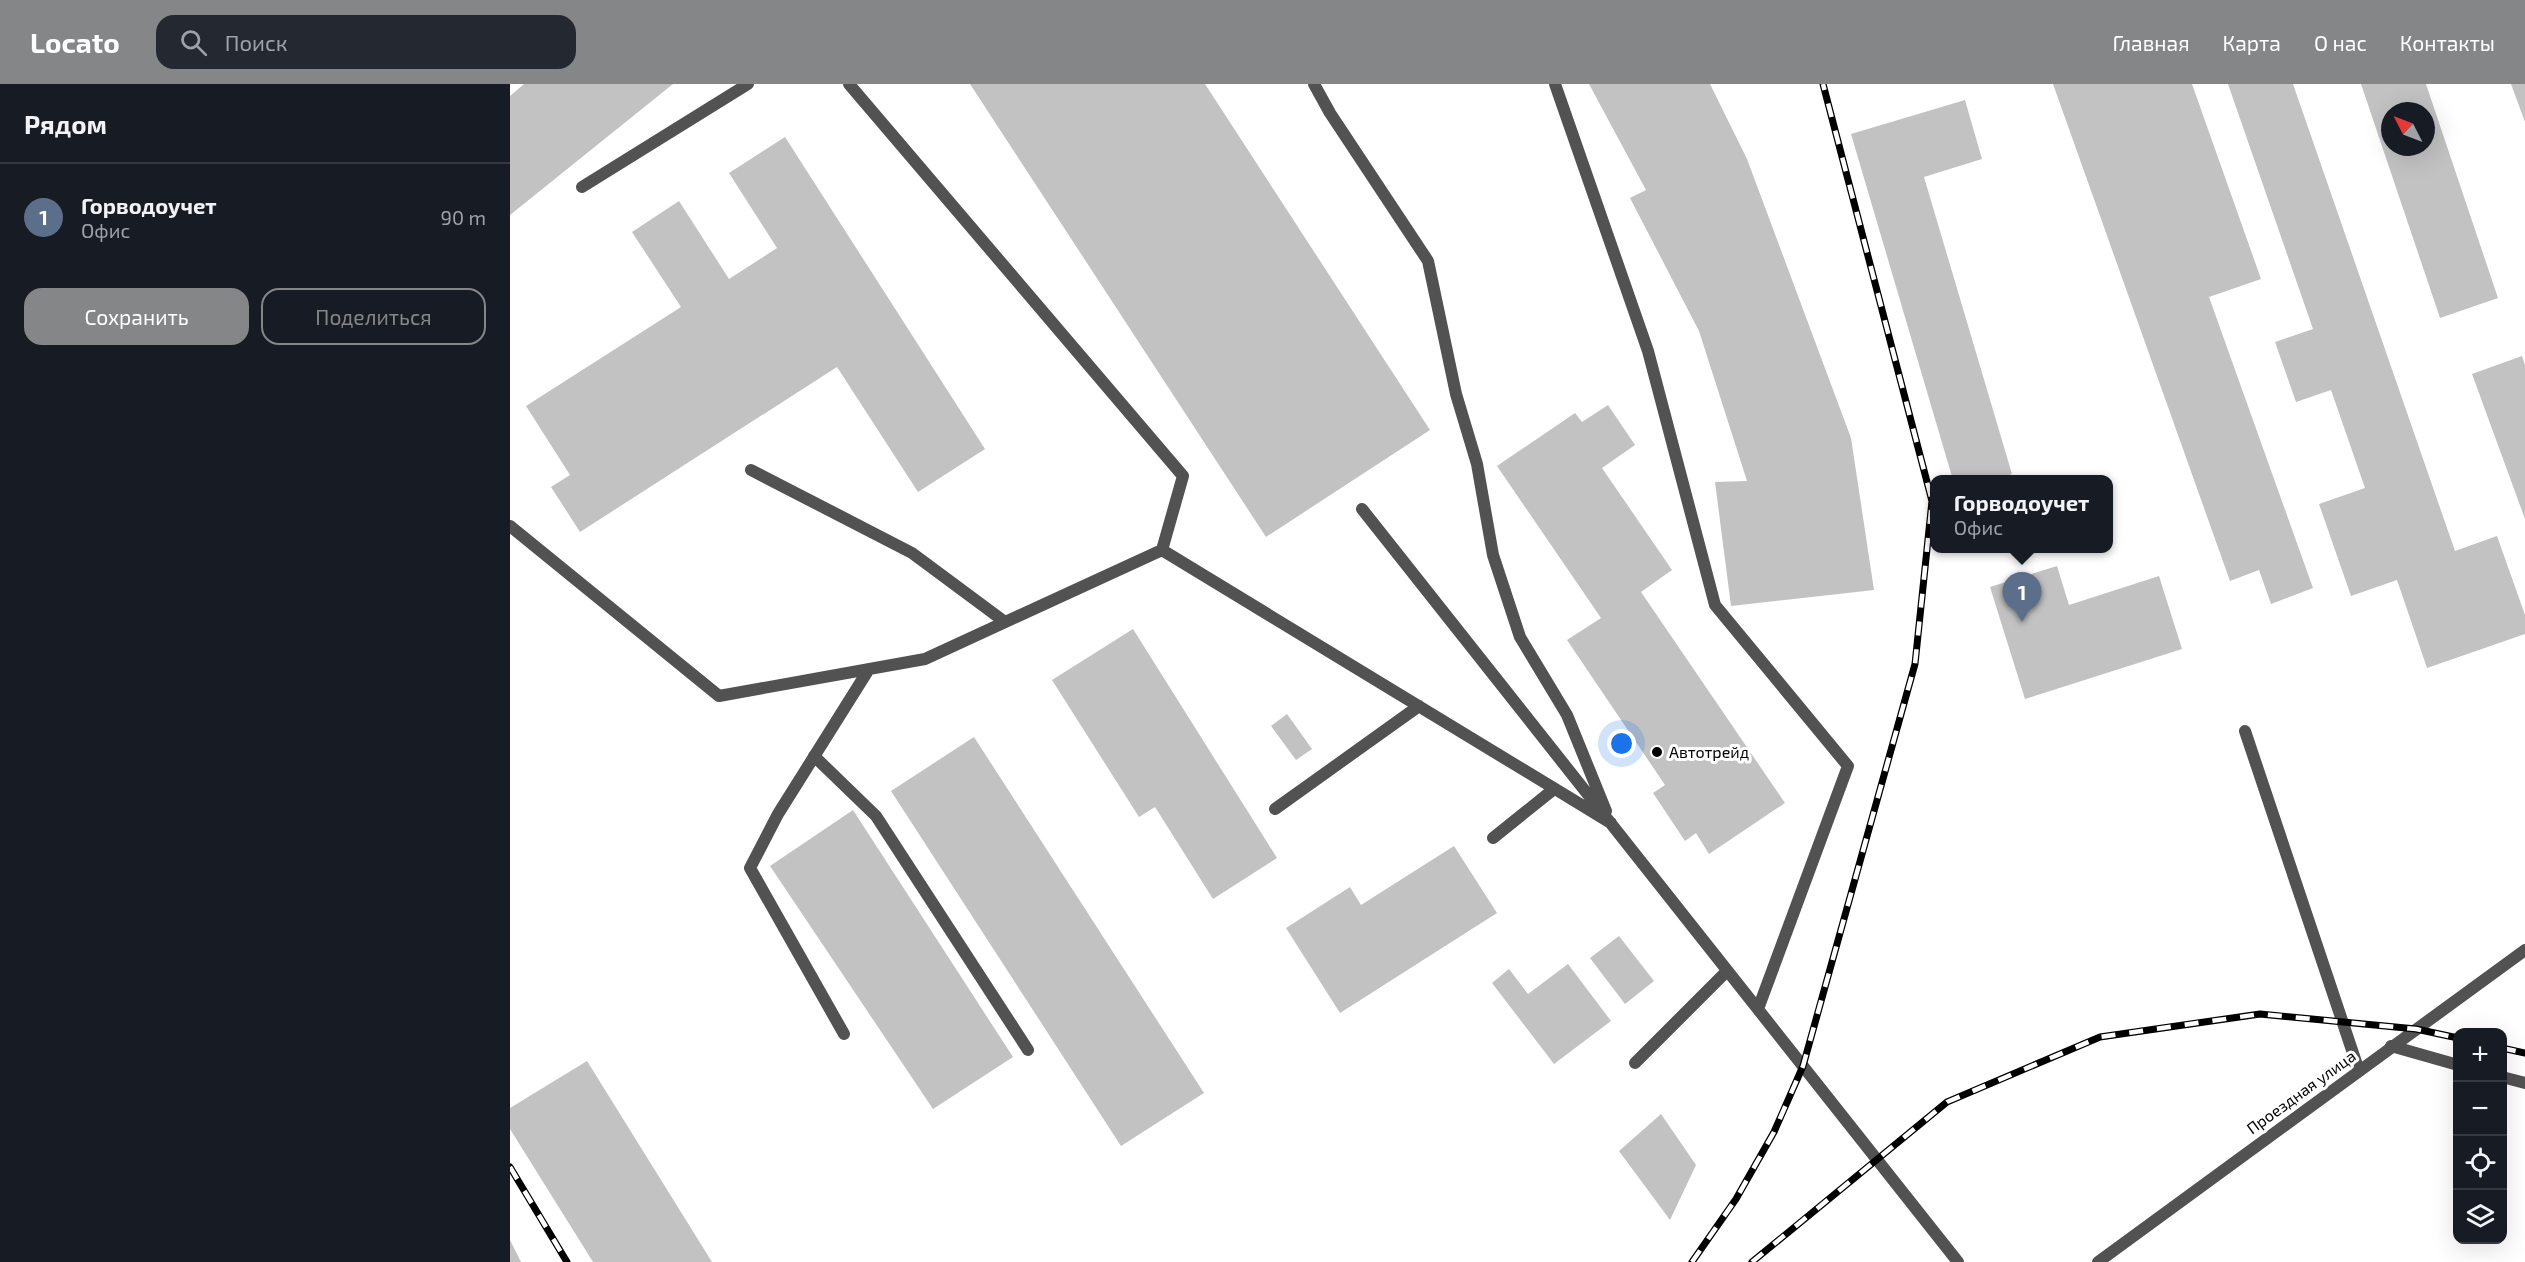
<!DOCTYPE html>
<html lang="ru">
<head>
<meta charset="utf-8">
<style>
  :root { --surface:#171b24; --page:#242831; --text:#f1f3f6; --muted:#9ea1a6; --line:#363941; --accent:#858687 }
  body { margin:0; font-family:"Exo 2",sans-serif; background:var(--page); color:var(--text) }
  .controls { position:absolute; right:18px; bottom:18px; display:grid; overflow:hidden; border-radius:12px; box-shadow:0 6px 24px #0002 }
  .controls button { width:54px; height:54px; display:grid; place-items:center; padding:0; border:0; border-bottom:2px solid var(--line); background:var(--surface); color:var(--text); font:30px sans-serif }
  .compass { position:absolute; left:1871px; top:18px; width:54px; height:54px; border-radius:50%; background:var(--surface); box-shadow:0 6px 24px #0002; rotate:312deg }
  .you { position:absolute; left:1112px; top:660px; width:21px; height:21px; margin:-15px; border:4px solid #fff; border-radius:50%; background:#1a73e8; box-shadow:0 0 0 9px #1a73e833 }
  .badge { display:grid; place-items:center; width:39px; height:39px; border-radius:50%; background:var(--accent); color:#fff; font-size:20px; font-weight:700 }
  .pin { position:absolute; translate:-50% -50px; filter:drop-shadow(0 2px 3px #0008) }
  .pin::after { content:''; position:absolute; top:32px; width:21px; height:18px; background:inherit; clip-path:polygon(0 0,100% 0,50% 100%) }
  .popup { position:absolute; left:1420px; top:391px; width:183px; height:78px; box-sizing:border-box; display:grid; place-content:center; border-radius:12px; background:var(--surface); filter:drop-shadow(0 2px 4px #0005); font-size:20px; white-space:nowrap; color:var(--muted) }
  .popup b { font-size:22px; color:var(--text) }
  .popup::after { content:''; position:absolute; left:50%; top:100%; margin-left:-12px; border:12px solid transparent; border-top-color:var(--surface) }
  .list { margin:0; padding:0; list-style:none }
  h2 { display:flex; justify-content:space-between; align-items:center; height:78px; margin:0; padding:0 24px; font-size:26px }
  h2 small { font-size:20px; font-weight:400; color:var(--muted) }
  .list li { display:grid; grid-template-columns:39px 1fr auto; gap:18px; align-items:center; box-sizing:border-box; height:108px; padding:0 24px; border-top:2px solid var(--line) }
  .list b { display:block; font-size:22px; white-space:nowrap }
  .list p { margin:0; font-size:20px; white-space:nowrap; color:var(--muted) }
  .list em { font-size:20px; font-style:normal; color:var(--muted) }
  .actions { display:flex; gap:12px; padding:18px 24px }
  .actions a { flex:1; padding:14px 0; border:2px solid var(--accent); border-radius:18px; text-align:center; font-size:21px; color:var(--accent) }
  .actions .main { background:var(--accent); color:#fff }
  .icon { flex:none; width:33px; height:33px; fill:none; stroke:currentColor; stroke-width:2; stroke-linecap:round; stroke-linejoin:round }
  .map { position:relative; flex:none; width:2015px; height:1178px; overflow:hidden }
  header { display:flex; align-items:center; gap:36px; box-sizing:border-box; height:84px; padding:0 30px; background:var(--accent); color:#fff }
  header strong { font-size:28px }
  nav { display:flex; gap:33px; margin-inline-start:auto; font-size:21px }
  .search { width:420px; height:54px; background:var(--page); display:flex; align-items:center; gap:15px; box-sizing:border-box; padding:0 21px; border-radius:18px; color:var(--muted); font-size:22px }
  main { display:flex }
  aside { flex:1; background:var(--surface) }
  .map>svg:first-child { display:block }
  .building { fill:#c2c2c2; fill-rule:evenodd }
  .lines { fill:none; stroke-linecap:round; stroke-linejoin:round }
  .lane { stroke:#525252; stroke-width:12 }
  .street { stroke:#525252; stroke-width:12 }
  .rail-casing { stroke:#000; stroke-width:7 }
  .rail { stroke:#fff; stroke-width:4.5; stroke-dasharray:14; stroke-linecap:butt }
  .poi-dot { fill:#000; stroke:#fff; stroke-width:2 }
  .labels { text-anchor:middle; stroke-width:6; stroke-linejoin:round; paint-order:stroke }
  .poi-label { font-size:16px; fill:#000; stroke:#fff; text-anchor:start }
  .street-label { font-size:16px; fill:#000; stroke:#fff }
</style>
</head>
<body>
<header>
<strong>Locato</strong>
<div class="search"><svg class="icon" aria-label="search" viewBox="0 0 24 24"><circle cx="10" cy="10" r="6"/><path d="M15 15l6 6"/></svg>Поиск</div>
<nav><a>Главная</a><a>Карта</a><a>О нас</a><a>Контакты</a></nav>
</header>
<main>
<aside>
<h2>Рядом<small></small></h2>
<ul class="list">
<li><span class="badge" style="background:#5c6f8a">1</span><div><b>Горводоучет</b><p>Офис</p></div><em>90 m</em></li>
</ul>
<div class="actions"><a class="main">Сохранить</a><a>Поделиться</a></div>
</aside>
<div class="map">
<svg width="2015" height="1178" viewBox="0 0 2015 1178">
  <rect width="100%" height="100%" fill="#fff"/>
  <path class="building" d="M14,0H163L0,131V12Z
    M460,0H695L920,346L756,453Z
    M1079,0H1200L1237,75L1341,354L1364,506L1221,522L1205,398L1237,397L1189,247L1120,114L1136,106Z
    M1543,0H1682L1751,195L1699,213L1803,504L1761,520L1749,486L1720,497Z
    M1718,0H1783L1945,467L1987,452L2015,531V550L1917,584L1887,496L1841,512L1809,420L1855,404L1821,306L1786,318L1765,258L1803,245Z
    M1851,0H1916L1988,214L1930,234ZM1880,27H1916V63H1880Z
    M2001,0H2015V38Z
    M1455,16L1472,75L1414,93L1502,390L1485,396H1443L1341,50Z
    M275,53L475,365L408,408L327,283L70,448L41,403L60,391L16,322L171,223L122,148L169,117L219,195L267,164L219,89Z
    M2012,272L2015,281V435L1962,290Z
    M1098,321L1125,361L1092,384L1162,486L1131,508L1275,719L1199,770L1186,749L1175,757L1143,709L1155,701L1057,556L1091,534L987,382L1065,329L1072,338Z
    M1547,482L1559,521L1649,492L1672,565L1515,615L1480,503Z
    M623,545L767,774L703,815L645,723L629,733L542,596Z
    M777,630L802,665L786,676L761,642Z
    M464,653L694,1009L611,1062L381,707Z
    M343,726L503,973L423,1025L260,782Z
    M944,762L987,829L830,929L776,844L840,803L851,821Z
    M1109,852L1144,897L1115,920L1080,874Z
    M1058,880L1101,937L1044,980L982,899L999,885L1018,910Z
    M77,977L202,1178H83L0,1045V1024Z
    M1151,1030L1186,1081L1160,1136L1109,1067Z
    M0,1156L11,1178H0Z"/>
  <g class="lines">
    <path class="lane" d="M339,0L673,392L652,466
      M804,0L820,29L918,177L946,310L967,380L983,471L1010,553L1057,631L1096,727
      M1045,0L1138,267L1205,521L1338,682L1248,925
      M72,103L238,0
      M241,386L402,469L495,538
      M852,425L1448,1178
      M0,442L209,612L415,575L652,466L1101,739
      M1735,647L1849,987
      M304,672L366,732L518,966
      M765,725L909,622
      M983,754L1044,705
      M334,950L240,784L268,730L359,585
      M1881,962L1948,981
      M1125,979L1217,887
      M1992,993L2015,999"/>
    <path class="street" d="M1588,1178L2015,866"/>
    <defs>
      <path id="rail" d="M1992,964L2015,969
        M0,1083L57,1178
        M1182,1178L1226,1115L1264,1048L1293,982L1405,580L1422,417L1313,0
        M1242,1178L1437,1018L1590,953L1750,930L1906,945L1948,954"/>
    </defs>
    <use href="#rail" class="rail-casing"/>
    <use href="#rail" class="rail"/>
  </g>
  <circle class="poi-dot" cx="1147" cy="668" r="6"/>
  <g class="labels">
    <g class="poi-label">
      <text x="1159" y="674">Автотрейд</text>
    </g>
    <g class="street-label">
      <text transform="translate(1791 1008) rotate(-36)" y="6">Проездная улица</text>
    </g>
  </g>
</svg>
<div class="controls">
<button>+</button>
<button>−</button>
<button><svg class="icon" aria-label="locate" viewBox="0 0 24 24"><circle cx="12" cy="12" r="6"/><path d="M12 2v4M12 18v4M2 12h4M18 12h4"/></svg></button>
<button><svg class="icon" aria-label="layers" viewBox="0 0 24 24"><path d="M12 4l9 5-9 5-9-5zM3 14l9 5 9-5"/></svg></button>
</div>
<svg class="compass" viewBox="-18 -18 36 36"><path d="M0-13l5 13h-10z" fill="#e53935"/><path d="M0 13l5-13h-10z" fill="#9ea1a6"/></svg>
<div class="you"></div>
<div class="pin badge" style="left:1512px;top:538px;background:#5c6f8a">1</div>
<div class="popup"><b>Горводоучет</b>Офис</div>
</div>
</main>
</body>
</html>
